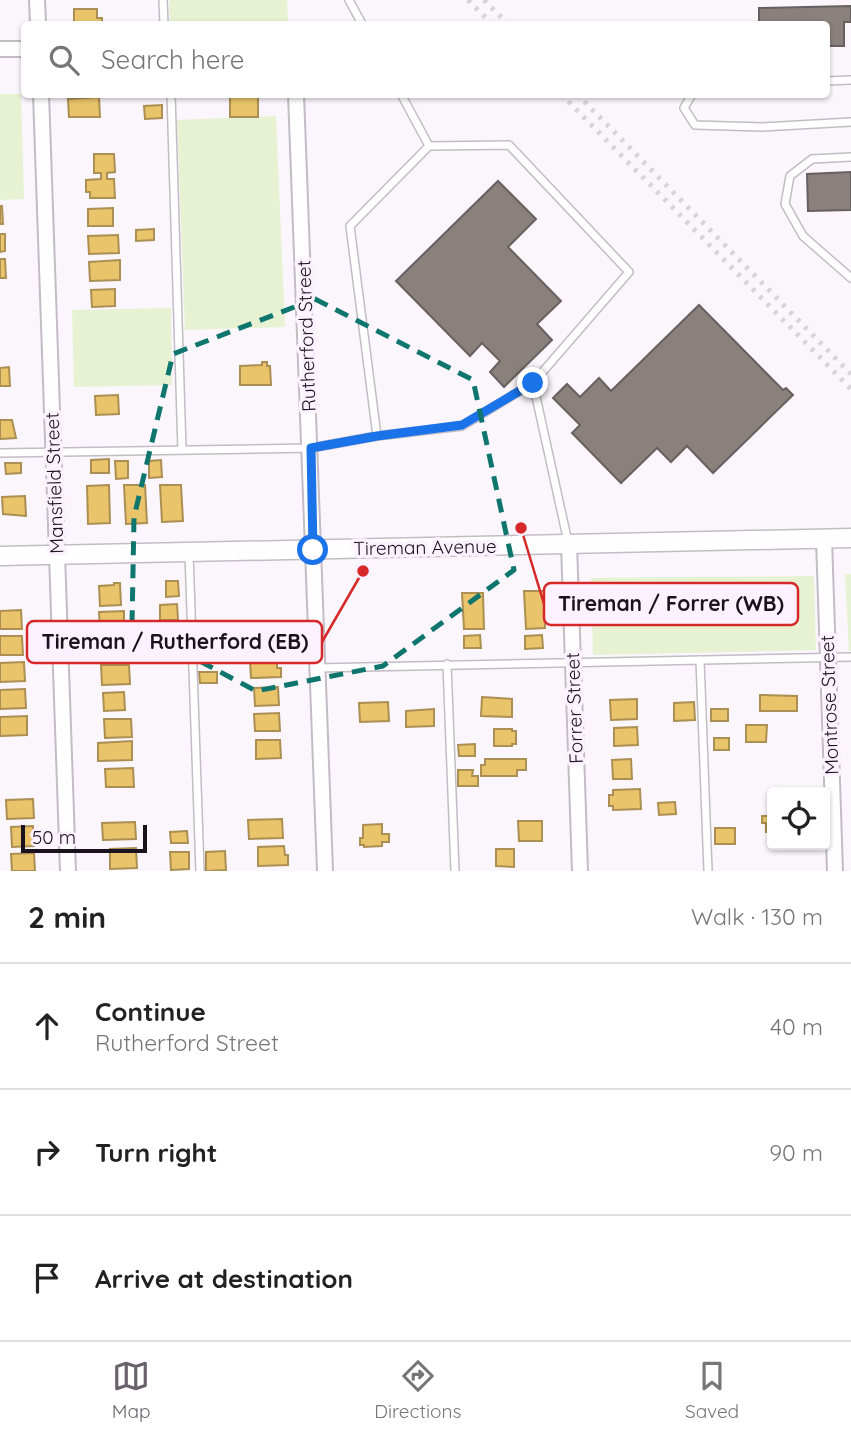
<!DOCTYPE html>
<html lang="en">
<head>
<meta charset="utf-8">
<style>
  :root { --surface:#fff; --page:#f6f6f6; --text:#222; --muted:#767676; --line:#e0e0e0; --accent:#69616b }
  body { margin:0; font-family:Quicksand,sans-serif; background:var(--page); color:var(--text) }
  .controls { position:absolute; right:21px; bottom:21px; display:grid; overflow:hidden; border-radius:7px; box-shadow:0 2px 5px #0004 }
  .controls button { width:63px; height:63px; display:grid; place-items:center; padding:0; border:0; border-bottom:2px solid var(--line); background:var(--surface); color:var(--text); font:35px sans-serif }
  .scale { position:absolute; left:21px; bottom:18px; width:126px; box-sizing:border-box; padding-left:7px; border:4px solid #1a121d; border-top:0; font-size:19px; line-height:24px; white-space:nowrap; color:#1a121d; -webkit-text-stroke:5px #fcf2ff; paint-order:stroke }
  .stop { position:absolute; width:21px; height:21px; margin:-16px; border:5px solid #1a73e8; border-radius:50%; background:#fff }
  .stop.end { background:#1a73e8; border-color:#fff; box-shadow:0 2px 7px #0008 }
  .list { margin:0; padding:0; list-style:none }
  h2 { display:flex; justify-content:space-between; align-items:center; height:91px; margin:0; padding:0 28px; font-size:30px }
  h2 small { font-size:23px; font-weight:400; color:var(--muted) }
  .list li { display:grid; grid-template-columns:46px 1fr auto; gap:21px; align-items:center; box-sizing:border-box; height:126px; padding:0 28px; border-top:2px solid var(--line) }
  .list b { display:block; font-size:26px; white-space:nowrap }
  .list p { margin:0; font-size:23px; white-space:nowrap; color:var(--muted) }
  .list em { font-size:23px; font-style:normal; color:var(--muted) }
  .icon { flex:none; width:38px; height:38px; fill:none; stroke:currentColor; stroke-width:2; stroke-linecap:round; stroke-linejoin:round }
  .map { position:relative; flex:none; width:851px; height:871px; overflow:hidden }
  .search { position:absolute; background:var(--surface); box-shadow:0 2px 5px #0004; left:21px; right:21px; top:21px; height:77px; display:flex; align-items:center; gap:18px; box-sizing:border-box; padding:0 24px; border-radius:7px; color:var(--muted); font-size:26px }
  .sheet { height:469px; background:var(--surface) }
  nav { display:flex; justify-content:space-around; align-items:center; box-sizing:border-box; height:98px; border-top:2px solid var(--line); background:var(--surface); font-size:19px; color:var(--muted) }
  nav a { display:grid; justify-items:center; gap:4px }
  nav .on { color:var(--accent) }
  .map>svg:first-child { display:block }
  .green { fill:#e6f2d2 }
  .homes { fill:#e9c46a; stroke:#ab8f53; stroke-width:2 }
  .industry { fill:#8a817c; stroke:#686060; stroke-width:2 }
  .lines { fill:none; stroke-linecap:round; stroke-linejoin:round }
  .service-casing { stroke:#c3bcc5; stroke-width:10 }
  .minor-casing { stroke:#c3bcc5; stroke-width:18 }
  .tertiary-casing { stroke:#c3bcc5; stroke-width:21 }
  .service { stroke:#fefeff; stroke-width:7 }
  .minor { stroke:#fefeff; stroke-width:14 }
  .tertiary { stroke:#fefeff; stroke-width:18 }
  .rail { stroke:#d6d4d7; stroke-width:5; stroke-dasharray:3.5 7; stroke-linecap:butt }
  .route { stroke:#1a73e8; stroke-width:9 }
  .marked { fill:none; stroke:#0f766e; stroke-width:5; stroke-dasharray:14 9; stroke-linejoin:round }
  .labels { text-anchor:middle; stroke-width:7; stroke-linejoin:round; paint-order:stroke }
  .street-label { font-size:19px; fill:#1a121d; stroke:#fcf2ff }
  .leader { fill:none; stroke:#d62828; stroke-width:2.5 }
  .callout-dot { fill:#d62828; stroke:#fcf2ff; stroke-width:2.5 }
  .callout { fill:#fcf2ff; stroke:#d62828; stroke-width:2.5 }
  .callout-label { font-size:21px; text-anchor:middle; font-weight:bold; fill:#1a121d }
</style>
</head>
<body>
<div class="map">
<svg width="851" height="871" viewBox="0 0 851 871">
  <rect width="100%" height="100%" fill="#fbf5fc"/>
  <path class="green" d="M169,0H287L288,22L170,23Z
    M0,94H21L24,199L0,200Z
    M276,116L285,327L185,330L177,120Z
    M171,308L172,385L74,387L72,310Z
    M845,574H851V651H849Z
    M814,576L816,650L593,655L591,578Z"/>
  <path class="homes" d="M74,9H97V18H102V24H74Z
    M99,97L100,117H69L68,99Z
    M230,97H258V117H230Z
    M162,105V118L145,119L144,106Z
    M94,154H114L115,172L107,173V179H114L115,198H90V192H86V180L101,179V173H94Z
    M0,206H2L3,224H0Z
    M113,208V226H88V209Z
    M154,229V240L136,241V230Z
    M0,234H5V251L0,252Z
    M118,235L119,253L89,254L88,236Z
    M0,259H5L6,278H0Z
    M120,260V280L90,281L89,262Z
    M115,289V306L92,307L91,290Z
    M262,362H267V366H270L271,385H240V366L262,365Z
    M9,367L10,386H0V368Z
    M118,395L119,414L96,415L95,396Z
    M0,420H12L16,438L0,439Z
    M109,459V473H91V460Z
    M161,460L162,477L149,478V461Z
    M115,461H128V478L116,479Z
    M5,463H21V473L6,474Z
    M109,485L110,523L88,524L87,486Z
    M124,485H145L147,523L126,524Z
    M160,485H181L183,521L162,522Z
    M25,496L26,516L3,514L2,497Z
    M166,581H178L179,596L166,597Z
    M114,583H120L121,605L100,606L99,586L114,585Z
    M524,591H544L545,628L526,629Z
    M462,593H483L484,629H464Z
    M177,604L178,620H160V605Z
    M21,610L22,629H0V611Z
    M124,611V630H100L99,612Z
    M480,635L481,648H464V636Z
    M542,635L543,648L525,649V636Z
    M0,636H22L23,655H0Z
    M277,660V668H281V677L251,678L250,661Z
    M24,662L25,681L0,682V663Z
    M101,665H129L130,684L102,685Z
    M199,672H217V683H200Z
    M278,687L279,705L255,706L254,688Z
    M25,689L26,708L0,709V690Z
    M124,692L125,710L104,711L103,693Z
    M760,695L797,696V711H760Z
    M482,697L512,699V717L481,716Z
    M637,699V719L611,720L610,700Z
    M388,702L389,721L360,722L359,703Z
    M694,702L695,720L674,721V703Z
    M434,709V726L406,727V711Z
    M711,709H728V721H711Z
    M279,713L280,731H255L254,714Z
    M27,716V735L0,736V717Z
    M104,719H131L132,737L105,738Z
    M746,725H767L766,742H746Z
    M637,727L638,745L614,746V728Z
    M494,729H512V731H516V744H512V746H494Z
    M714,738H729V750H714Z
    M256,740H280L281,758L256,759Z
    M132,741V760L98,761V743Z
    M475,744V756H459L458,745Z
    M485,759H526V770H517V776H481V765H485Z
    M631,759L632,779H613L612,760Z
    M133,768L134,787H106L105,769Z
    M458,770H473L472,776H478V786H458Z
    M640,789L641,809L613,810V806H609V795H613V790Z
    M33,799L34,818L7,819L6,800Z
    M675,802L676,814L659,815L658,803Z
    M762,816H772V836L771,832H766V823H762Z
    M282,819L283,838L249,839L248,820Z
    M518,821H542V841H519Z
    M135,822L136,839L103,840L102,823Z
    M382,824V834H389V842H382V846L364,847V845H360V838H363V825Z
    M33,826L34,846L12,847L11,827Z
    M715,828H735V844H715Z
    M187,831L188,843H171L170,832Z
    M284,846L285,855H288V865L258,866V847Z
    M136,848L137,868L110,869V849Z
    M496,849H514V867L496,866Z
    M225,851L226,870L206,871V852Z
    M170,852H189V869L171,870Z
    M34,853L35,871H12L11,854Z"/>
  <path class="industry" d="M851,6V22H844V46H826V24L759,23V8Z
    M851,172V210L808,211L807,174Z
    M498,181L536,219L508,247L561,301L537,324L552,340L504,387L490,372L500,361L482,343L470,356L396,281Z
    M699,305L783,390L786,388L793,395L713,473L687,446L671,462L657,448L621,483L572,433L580,425L553,398L567,384L580,397L599,378L611,391Z"/>
  <g class="lines">
    <defs>
      <path id="service" d="M163,0L164,24
        M349,0L362,24
        M826,81L851,80
        M171,94L182,450
        M692,94L684,108L695,125L762,127L851,122
        M851,157L812,159L790,176L785,204L803,236L851,278
        M533,383L568,542
        M377,436L462,426L533,383L629,272L509,145L429,146
        M0,453L311,448L377,436L350,226L429,146L401,94
        M189,553L200,871
        M700,660L708,871
        M447,664L455,871
        M317,668L851,657"/>
      <path id="minor" d="M37,0L38,24
        M0,49H24
        M41,94L68,871
        M296,94L325,871
        M824,539L835,871
        M569,544L580,871"/>
      <path id="tertiary" d="M0,556L851,538"/>
    </defs>
    <use href="#service" class="service-casing"/>
    <use href="#minor" class="minor-casing"/>
    <use href="#tertiary" class="tertiary-casing"/>
    <use href="#service" class="service"/>
    <use href="#minor" class="minor"/>
    <use href="#tertiary" class="tertiary"/>
    <path class="rail" d="M468,0L492,24
      M484,0L508,24
      M561,94L851,389
      M577,94L851,374"/>
  </g>
  <g class="lines">
    <path class="route" d="M313,550L311,448L377,436L462,425L533,383"/>
  </g>
  <path class="marked" d="M315,299L473,380L514,570L383,666L256,691L132,625L134,517L173,354Z"/>
  <g class="labels">
    <g class="street-label">
      <text transform="translate(306 336) rotate(-92)" y="7">Rutherford Street</text>
      <text transform="translate(54 483) rotate(-92)" y="7">Mansfield Street</text>
      <text transform="translate(425 547) rotate(-1)" y="7">Tireman Avenue</text>
      <text transform="translate(829 705) rotate(-92)" y="7">Montrose Street</text>
      <text transform="translate(574 708) rotate(-92)" y="7">Forrer Street</text>
    </g>
  </g>
  <path class="leader" d="M521 528L544 604M363 571L322 642"/>
  <g class="callout-dot">
    <circle cx="521" cy="528" r="7"/>
    <circle cx="363" cy="571" r="7"/>
  </g>
  <g class="callout">
    <rect x="544" y="583" width="254" height="42" rx="7"/>
    <rect x="27" y="621" width="295" height="42" rx="7"/>
  </g>
  <g class="callout-label">
    <text x="671" y="611">Tireman / Forrer (WB)</text>
    <text x="175" y="649">Tireman / Rutherford (EB)</text>
  </g>
</svg>
<div class="controls">
<button><svg class="icon" aria-label="locate" viewBox="0 0 24 24"><circle cx="12" cy="12" r="6"/><path d="M12 2v4M12 18v4M2 12h4M18 12h4"/></svg></button>
</div>
<div class="scale">50 m</div>
<div class="stop" style="left:313px;top:550px"></div>
<div class="stop end" style="left:533px;top:383px"></div>
<div class="search"><svg class="icon" aria-label="search" viewBox="0 0 24 24"><circle cx="10" cy="10" r="6"/><path d="M15 15l6 6"/></svg>Search here</div>
</div>
<section class="sheet">
<h2>2 min<small>Walk · 130 m</small></h2>
<ul class="list">
<li><svg class="icon" aria-label="ahead" viewBox="0 0 24 24"><path d="M12 20V5M6 11l6-6 6 6"/></svg><div><b>Continue</b><p>Rutherford Street</p></div><em>40 m</em></li>
<li><svg class="icon" aria-label="right" viewBox="0 0 24 24"><path d="M7 20v-9h11M14 6l5 5-5 5"/></svg><div><b>Turn right</b></div><em>90 m</em></li>
<li><svg class="icon" aria-label="arrive" viewBox="0 0 24 24"><path d="M6 21V4h12l-3 4 3 4H6"/></svg><div><b>Arrive at destination</b></div></li>
</ul>
</section>
<nav>
<a class="on"><svg class="icon" aria-label="map" viewBox="0 0 24 24"><path d="M3 6l6-2 6 2 6-2v14l-6 2-6-2-6 2zM9 4v14M15 6v14"/></svg>Map</a>
<a><svg class="icon" aria-label="directions" viewBox="0 0 24 24"><path d="M12 3l9 9-9 9-9-9zM9 14v-3h6M13 9l2 2-2 2"/></svg>Directions</a>
<a><svg class="icon" aria-label="saved" viewBox="0 0 24 24"><path d="M7 4h10v16l-5-4-5 4z"/></svg>Saved</a>
</nav>
</body>
</html>
